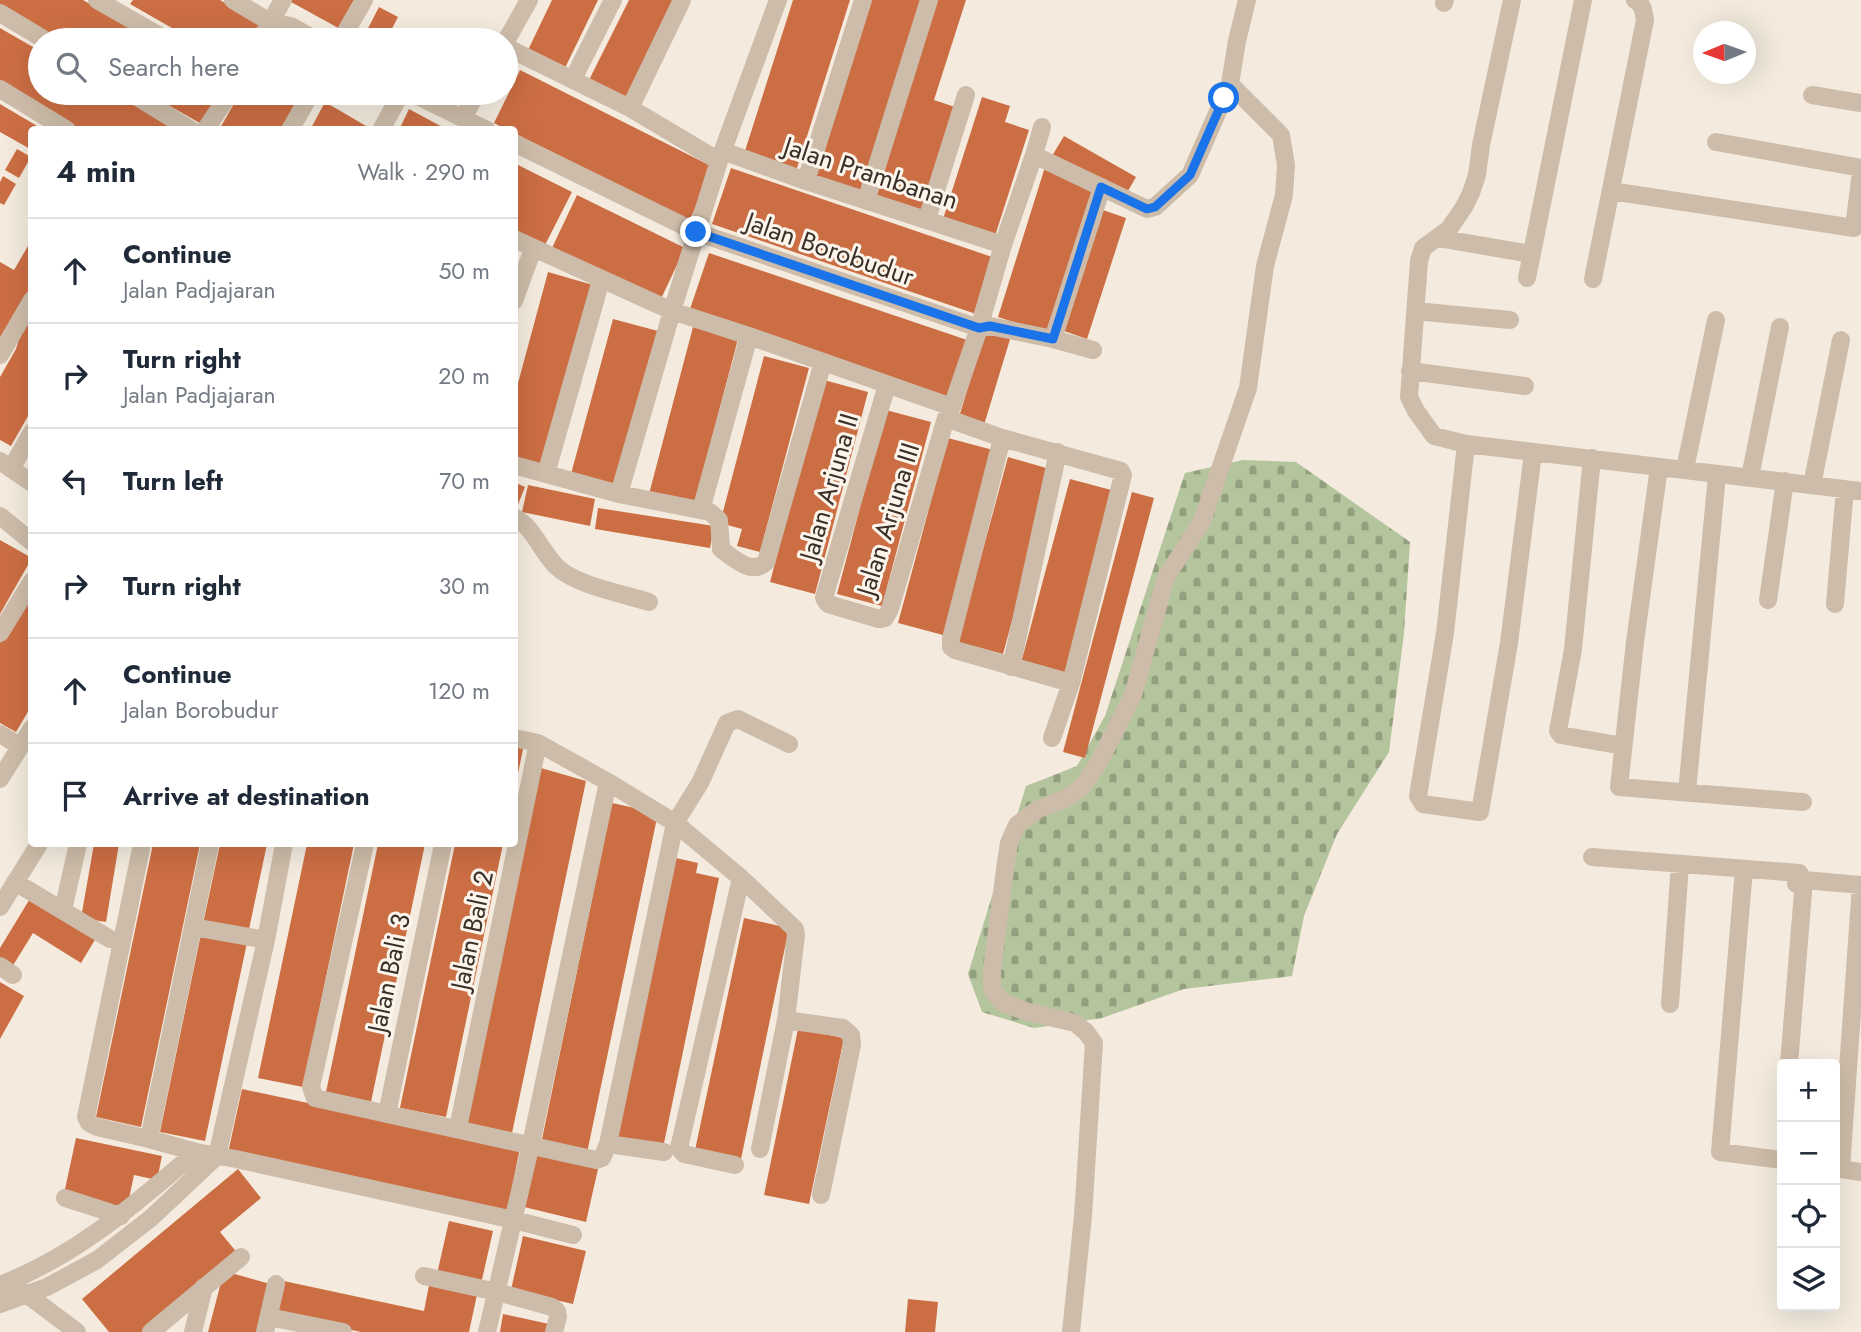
<!DOCTYPE html>
<html lang="en">
<head>
<meta charset="utf-8">
<style>
  :root { --surface:#fff; --page:#f6f6f7; --text:#1f2937; --muted:#747a83; --line:#e0e1e3 }
  body { margin:0; font-family:Jost,sans-serif; background:var(--page); color:var(--text) }
  .controls { position:absolute; right:21px; bottom:21px; display:grid; overflow:hidden; border-radius:7px; box-shadow:0 7px 28px #0002 }
  .controls button { width:63px; height:63px; display:grid; place-items:center; padding:0; border:0; border-bottom:2px solid var(--line); background:var(--surface); color:var(--text); font:35px sans-serif }
  .compass { position:absolute; left:1693px; top:21px; width:63px; height:63px; border-radius:50%; background:var(--surface); box-shadow:0 7px 28px #0002; rotate:269deg }
  .stop { position:absolute; width:21px; height:21px; margin:-16px; border:5px solid #1a73e8; border-radius:50%; background:#fff }
  .stop.end { background:#1a73e8; border-color:#fff; box-shadow:0 2px 7px #0008 }
  .list { margin:0; padding:0; list-style:none }
  h2 { display:flex; justify-content:space-between; align-items:center; height:91px; margin:0; padding:0 28px; font-size:30px }
  h2 small { font-size:23px; font-weight:400; color:var(--muted) }
  .list li { display:grid; grid-template-columns:46px 1fr auto; gap:21px; align-items:center; box-sizing:border-box; height:105px; padding:0 28px; border-top:2px solid var(--line) }
  .list b { display:block; font-size:26px; white-space:nowrap }
  .list p { margin:0; font-size:23px; white-space:nowrap; color:var(--muted) }
  .list em { font-size:23px; font-style:normal; color:var(--muted) }
  .icon { flex:none; width:38px; height:38px; fill:none; stroke:currentColor; stroke-width:2; stroke-linecap:round; stroke-linejoin:round }
  .map { position:relative; flex:none; width:1861px; height:1332px; overflow:hidden }
  .search { position:absolute; background:var(--surface); box-shadow:0 7px 28px #0002; left:28px; top:28px; width:490px; height:77px; display:flex; align-items:center; gap:18px; box-sizing:border-box; padding:0 24px; border-radius:38px; color:var(--muted); font-size:26px }
  .panel { position:absolute; background:var(--surface); box-shadow:0 7px 28px #0002; left:28px; top:126px; width:490px; height:721px; border-radius:7px }
  .map>svg:first-child { display:block }
  .cemetery { fill:url(#cemetery-stones) }
  .building { fill:#cc6e44 }
  .lines { fill:none; stroke-linecap:round; stroke-linejoin:round }
  .street { stroke:#cdbca9; stroke-width:18 }
  .route { stroke:#1a73e8; stroke-width:9 }
  .labels { text-anchor:middle; stroke-width:6; stroke-linejoin:round; paint-order:stroke }
  .street-label { font-size:26px; fill:#3a2f29; stroke:#fbf5eb }
</style>
</head>
<body>
<div class="map">
<svg width="1861" height="1332" viewBox="0 0 1861 1332">
  <defs>
    <pattern id="cemetery-stones" width="16" height="16" patternUnits="userSpaceOnUse" patternTransform="scale(1.75)"><rect width="16" height="16" fill="#b4c49d"/><path d="M2 7V4a2 2 0 0 1 4 0v3zM10 15v-3a2 2 0 0 1 4 0v3z" fill="#93a080"/></pattern>
  </defs>
  <rect width="100%" height="100%" fill="#f4ebde"/>
  <path class="cemetery" d="M1243,460L1296,462L1410,542L1404,633L1389,752L1337,834L1304,916L1292,976L1184,989L1102,1018L1034,1028L982,1012L968,974L1026,786L1077,766L1105,716L1185,473Z"/>
  <path class="building" d="M0,0H83L152,40H55L0,8Z
    M133,0H220L261,24L252,40H193L130,4Z
    M292,0H358L342,30L291,2Z
    M552,0H598L565,68L528,50Z
    M629,0H674L626,98L589,80Z
    M793,0H850L796,171L744,154Z
    M870,0H928L866,195L814,178Z
    M935,0H966L934,100L958,108L925,214L873,197Z
    M379,7L398,17L386,40H362Z
    M0,28L40,51V93H113L177,130H80L0,84Z
    M275,29L295,40H269Z
    M520,70L715,168L689,221L514,133V130H507L494,123Z
    M147,93H224L205,126Z
    M240,93H306L285,130H219Z
    M982,97L1010,106L1005,122L1029,130L995,236L943,219Z
    M325,102L373,130H310Z
    M0,104L44,130H32V150L0,132Z
    M409,109L448,130H399Z
    M1064,136L1136,177L1124,198L1052,156Z
    M17,149L31,157L19,178L5,170Z
    M514,163L572,192L545,245L514,229Z
    M1045,167L1097,186L1050,334L998,317Z
    M731,168L995,258L976,314L712,224Z
    M3,176L16,184L4,205L0,203V182Z
    M577,195L685,248L659,303L551,250Z
    M1100,209L1126,218L1087,339L1061,330Z
    M32,239V284L0,342V262L14,270Z
    M709,253L973,342L954,399L690,309Z
    M548,272L593,285L543,469L514,461V398Z
    M32,313V409L11,446L0,440V377L16,349L21,332Z
    M613,319L658,331L616,486L571,474Z
    M693,327L738,339L694,506L649,494Z
    M986,328L1011,336L984,425L959,417Z
    M764,356L809,368L760,552L737,546L742,529L720,523Z
    M824,380L868,392L815,594L770,582Z
    M886,410L931,422L882,606L837,594Z
    M948,438L993,450L943,635L898,623Z
    M1008,457L1053,470L1003,654L958,642Z
    M1070,479L1115,491L1066,675L1021,663Z
    M514,482L525,487L515,512H514Z
    M528,485L595,499L590,526L522,512Z
    M1132,492L1154,498L1085,758L1063,752Z
    M598,508L714,526L710,548L595,529Z
    M0,540L32,558L0,614Z
    M28,593L32,595V705L16,732L0,723V643Z
    M514,747L523,749L516,783H514Z
    M541,768L586,781L512,1133L466,1123Z
    M612,803L658,813L587,1153L541,1144Z
    M94,844H119L106,922L81,918Z
    M153,844H200L141,1127L96,1117Z
    M220,844H267L248,934L203,924Z
    M307,844H354L303,1087L258,1078Z
    M378,844H425L371,1102L326,1092Z
    M455,844H503L446,1117L400,1108Z
    M676,858L698,863L696,873L719,878L663,1148L617,1139Z
    M31,897L96,938L81,963L33,933L12,967L0,960V948Z
    M744,918L789,928L740,1164L694,1155Z
    M202,929L248,938L205,1141L160,1132Z
    M0,982L24,996L0,1039Z
    M798,1029L844,1038L809,1204L764,1195Z
    M242,1089L520,1148L507,1212L228,1153Z
    M76,1138L162,1156L157,1180L134,1175L127,1208L64,1194Z
    M536,1154L598,1169L586,1222L524,1207Z
    M238,1169L261,1198L220,1232L239,1255L146,1332H109L82,1299Z
    M449,1221L493,1231L481,1284L437,1274Z
    M523,1236L586,1251L573,1304L511,1290Z
    M224,1271L274,1285L261,1332H208Z
    M279,1280L424,1311L430,1280L478,1290L469,1332H361L272,1313Z
    M908,1299L938,1302L935,1332H905Z
    M503,1314L549,1324L547,1332H500Z"/>
  <g class="lines">
    <path class="street" d="M97,0L167,40
      M233,0L270,22L291,26L316,40
      M1512,0L1481,145L1477,175L1471,193L1464,207L1449,229L1423,248L1419,261L1409,397L1416,411L1434,436L1466,444L1861,491
      M1444,3L1445,0
      M0,13L45,40
      M260,40L283,0
      M341,40L364,0
      M506,41L529,0
      M506,47L630,108L719,161
      M573,79L613,0
      M0,89L67,130
      M131,93L191,130
      M411,93L487,130
      M1812,95L1861,103
      M630,108L682,0
      M463,118L477,93
      M205,130L230,93
      M290,130L311,93
      M381,130L401,93
      M1716,142L1861,168
      M514,143L696,232L979,328L990,326L1053,339L1093,350
      M723,151L806,181L1003,245
      M1034,155L1147,209L1155,207L1190,175L1230,84L1237,41L1247,0
      M806,181L863,0
      M1611,191L1854,228L1861,171
      M866,201L929,0
      M927,219L966,95
      M1438,238L1531,254
      M514,239L672,311L749,336L952,407
      M1527,278L1583,0
      M1593,279L1645,20C1644,12 1643,3 1635,0
      M514,301L533,249
      M1415,311L1510,320
      M1053,339L1102,187
      M0,355L32,300
      M1410,371L1525,386
      M887,385L824,598L828,604L879,619L885,618L890,609L946,418L952,407L979,328L1003,245L1034,155L1042,127
      M946,418L1002,438L1121,471L1123,475L1071,683L1052,738
      M1002,438L951,639V647L955,650L1071,683
      M1466,444L1445,633L1418,796L1423,804L1480,812L1509,643L1533,453
      M1592,458L1573,649L1558,731L1561,735L1623,746
      M0,461L32,483
      M514,465L619,494L710,512L719,520L721,549C733,558 752,576 766,562L823,362
      M1659,467L1635,642L1619,787L1803,802
      M11,469L32,432
      M1685,469L1716,320
      M546,474L601,280
      M1750,477L1780,327
      M1812,485L1841,340
      M619,494L672,311L719,161L778,0
      M701,510L749,336
      M0,516L32,542
      M514,517C534,527 541,552 557,567C575,585 624,594 649,602
      M1768,600L1785,481
      M1835,604L1845,489
      M0,633L32,581
      M1011,667L1058,452
      M0,734L20,746
      M514,738L538,743L608,782L675,823L741,878L795,929L796,935L786,1020L760,1149
      M0,779L32,728
      M1687,792L1717,475
      M142,844L86,1117L89,1123L97,1127L149,1139L196,1152L236,1159L514,1220L573,1235
      M365,844L311,1087L315,1098L596,1160L602,1158L608,1144L675,823L700,783L727,723L738,719L789,744
      M1592,857L1799,873L1804,880
      M1744,869L1720,1152L1782,1160
      M15,882L110,939
      M1796,884L1804,880L1861,885
      M0,907L39,844
      M63,910L78,844
      M193,927L266,940
      M0,966L13,975
      M1670,1004L1680,864
      M786,1020L843,1028L851,1035L852,1045L821,1195
      M1789,1064L1804,880
      M387,1114L443,844
      M458,1128L538,743
      M149,1139L210,844
      M608,1144L664,1152
      M735,1165L684,1154L679,1148L741,878
      M1835,1168L1861,1172
      M1841,1168L1861,885
      M65,1198L121,1216
      M424,1276L497,1292L552,1307L557,1311L558,1317L554,1332
      M0,1285C76,1256 135,1204 196,1152
      M21,1290L77,1332
      M0,1304L47,1287L97,1260L151,1218L217,1156L266,940L284,844
      M269,1317L343,1332
      M151,1332L241,1257
      M193,1332L204,1287
      M265,1332L276,1284
      M487,1332L531,1144L608,782
      M1071,1332L1083,1216L1094,1043L1086,1032L1075,1023L1028,1012L1003,1003L992,989V970L1006,862L1009,843L1017,825L1038,809L1065,799L1082,787L1099,762L1133,695L1166,577L1202,521L1248,388L1265,266L1284,195L1286,165L1281,135L1230,84"/>
  </g>
  <g class="lines">
    <path class="route" d="M696,232L979,328L990,326L1053,339L1101,187L1147,209L1155,207L1190,175L1224,98"/>
  </g>
  <g class="labels">
    <g class="street-label">
      <text transform="translate(871 173) rotate(18)" y="9">Jalan Prambanan</text>
      <text transform="translate(830 249) rotate(19)" y="9">Jalan Borobudur</text>
      <text transform="translate(829 487) rotate(-74)" y="9">Jalan Arjuna II</text>
      <text transform="translate(888 519) rotate(-73)" y="9">Jalan Arjuna III</text>
      <text transform="translate(472 930) rotate(-78)" y="9">Jalan Bali 2</text>
      <text transform="translate(389 973) rotate(-78)" y="9">Jalan Bali 3</text>
    </g>
  </g>
</svg>
<div class="controls">
<button>+</button>
<button>−</button>
<button><svg class="icon" aria-label="locate" viewBox="0 0 24 24"><circle cx="12" cy="12" r="6"/><path d="M12 2v4M12 18v4M2 12h4M18 12h4"/></svg></button>
<button><svg class="icon" aria-label="layers" viewBox="0 0 24 24"><path d="M12 4l9 5-9 5-9-5zM3 14l9 5 9-5"/></svg></button>
</div>
<svg class="compass" viewBox="-18 -18 36 36"><path d="M0-13l5 13h-10z" fill="#e53935"/><path d="M0 13l5-13h-10z" fill="#747a83"/></svg>
<div class="stop" style="left:1224px;top:98px"></div>
<div class="stop end" style="left:696px;top:232px"></div>
<div class="search"><svg class="icon" aria-label="search" viewBox="0 0 24 24"><circle cx="10" cy="10" r="6"/><path d="M15 15l6 6"/></svg>Search here</div>
<section class="panel">
<h2>4 min<small>Walk · 290 m</small></h2>
<ul class="list">
<li><svg class="icon" aria-label="ahead" viewBox="0 0 24 24"><path d="M12 20V5M6 11l6-6 6 6"/></svg><div><b>Continue</b><p>Jalan Padjajaran</p></div><em>50 m</em></li>
<li><svg class="icon" aria-label="right" viewBox="0 0 24 24"><path d="M7 20v-9h11M14 6l5 5-5 5"/></svg><div><b>Turn right</b><p>Jalan Padjajaran</p></div><em>20 m</em></li>
<li><svg class="icon" aria-label="left" viewBox="0 0 24 24"><path d="M17 20v-9H6M10 6l-5 5 5 5"/></svg><div><b>Turn left</b></div><em>70 m</em></li>
<li><svg class="icon" aria-label="right" viewBox="0 0 24 24"><path d="M7 20v-9h11M14 6l5 5-5 5"/></svg><div><b>Turn right</b></div><em>30 m</em></li>
<li><svg class="icon" aria-label="ahead" viewBox="0 0 24 24"><path d="M12 20V5M6 11l6-6 6 6"/></svg><div><b>Continue</b><p>Jalan Borobudur</p></div><em>120 m</em></li>
<li><svg class="icon" aria-label="arrive" viewBox="0 0 24 24"><path d="M6 21V4h12l-3 4 3 4H6"/></svg><div><b>Arrive at destination</b></div></li>
</ul>
</section>
</div>
</body>
</html>
